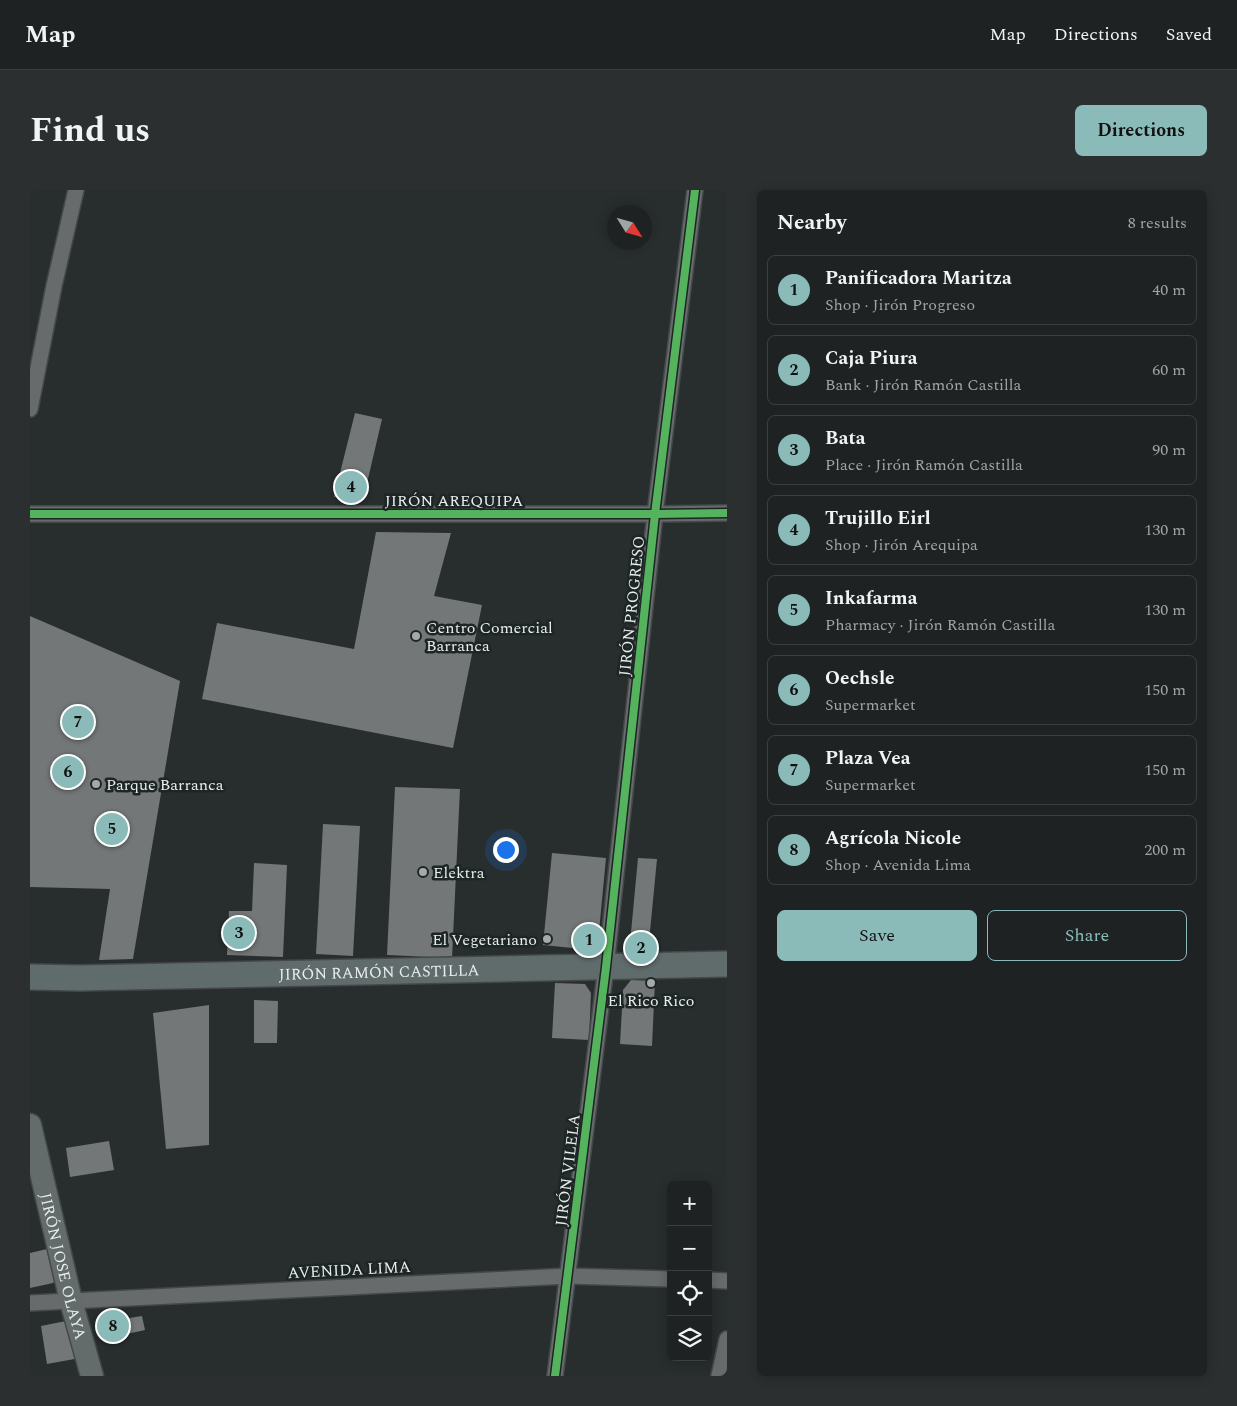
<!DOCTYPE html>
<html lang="en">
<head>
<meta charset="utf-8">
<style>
  :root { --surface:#1e2222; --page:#2b2f2f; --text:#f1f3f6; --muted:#a1a4a5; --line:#3c3f40; --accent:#8bbbb9 }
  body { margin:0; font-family:Spectral,serif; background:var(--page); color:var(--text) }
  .controls { position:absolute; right:15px; bottom:15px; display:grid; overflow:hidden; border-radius:8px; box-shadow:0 2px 12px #0003 }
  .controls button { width:45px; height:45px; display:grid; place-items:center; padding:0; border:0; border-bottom:1px solid var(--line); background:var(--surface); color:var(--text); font:25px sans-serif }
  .compass { position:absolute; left:577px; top:15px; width:45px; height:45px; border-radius:50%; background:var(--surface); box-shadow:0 2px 12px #0003; rotate:127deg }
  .you { position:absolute; left:475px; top:659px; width:18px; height:18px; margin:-12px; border:4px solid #fff; border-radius:50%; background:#1a73e8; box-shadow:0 0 0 8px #1a73e833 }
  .badge { display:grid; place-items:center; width:32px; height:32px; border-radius:50%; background:var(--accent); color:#111; font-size:16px; font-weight:700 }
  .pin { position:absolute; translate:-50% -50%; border:2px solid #fff; box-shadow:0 1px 5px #0006 }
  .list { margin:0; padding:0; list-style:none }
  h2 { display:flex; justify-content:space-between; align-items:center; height:65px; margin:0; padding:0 20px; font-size:21px }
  h2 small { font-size:16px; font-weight:400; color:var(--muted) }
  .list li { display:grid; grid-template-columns:32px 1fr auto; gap:15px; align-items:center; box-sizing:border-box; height:70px; margin:0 10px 10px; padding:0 10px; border:1px solid var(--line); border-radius:8px }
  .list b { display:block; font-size:19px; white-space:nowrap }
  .list p { margin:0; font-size:16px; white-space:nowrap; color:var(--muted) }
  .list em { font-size:16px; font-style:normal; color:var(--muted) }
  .actions { display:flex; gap:10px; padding:15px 20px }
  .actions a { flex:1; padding:11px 0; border:1px solid var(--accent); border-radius:8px; text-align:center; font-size:18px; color:var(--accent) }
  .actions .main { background:var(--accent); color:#111 }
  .icon { flex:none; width:28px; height:28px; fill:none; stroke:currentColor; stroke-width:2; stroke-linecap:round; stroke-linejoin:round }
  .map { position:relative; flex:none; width:697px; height:1186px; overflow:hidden; border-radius:8px }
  header { display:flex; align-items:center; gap:30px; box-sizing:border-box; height:70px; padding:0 25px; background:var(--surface); border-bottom:1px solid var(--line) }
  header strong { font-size:24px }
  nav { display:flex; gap:28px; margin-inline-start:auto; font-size:18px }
  .intro { display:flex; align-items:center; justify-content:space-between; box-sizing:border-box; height:120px; padding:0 30px }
  h1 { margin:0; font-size:35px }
  .button { padding:12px 22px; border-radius:8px; background:var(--accent); color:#111; font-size:18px; font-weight:700 }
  main { display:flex; gap:30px; padding:0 30px }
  aside { flex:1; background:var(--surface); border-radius:8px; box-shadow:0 2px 12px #0003 }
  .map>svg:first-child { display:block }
  .building { fill:#737777 }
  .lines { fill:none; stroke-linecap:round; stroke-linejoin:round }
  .street-casing { stroke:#454848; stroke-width:18 }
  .secondary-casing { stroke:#454848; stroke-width:25 }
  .primary-casing { stroke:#454848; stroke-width:28 }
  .street { stroke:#676b6b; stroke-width:15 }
  .secondary { stroke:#646b6b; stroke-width:22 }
  .primary { stroke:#606b6c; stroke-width:25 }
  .cycleway-casing { stroke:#1d2525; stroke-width:11 }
  .cycleway { stroke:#56b35d; stroke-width:8 }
  .poi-dot { fill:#a4a9a9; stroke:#1d2525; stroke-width:2 }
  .labels { text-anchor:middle; stroke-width:5; stroke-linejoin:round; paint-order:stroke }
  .street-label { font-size:16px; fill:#e7ecec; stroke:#1d2525 }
  .poi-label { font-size:16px; fill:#e7ecec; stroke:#1d2525; text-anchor:start }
</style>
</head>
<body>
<header>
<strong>Map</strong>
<nav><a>Map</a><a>Directions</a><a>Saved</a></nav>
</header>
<div class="intro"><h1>Find us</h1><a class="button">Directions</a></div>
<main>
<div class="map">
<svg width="697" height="1186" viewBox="0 0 697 1186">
  <rect width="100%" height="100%" fill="#282d2d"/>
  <path class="building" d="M325,223L352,229L334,306L304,307Z
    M346,342L421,343L404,406L452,415L423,558L172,509L187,433L324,459Z
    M0,426L150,491L103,769L69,770L80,699L0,697Z
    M365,597L430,599L422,768L357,765Z
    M293,634L330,636L323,766L286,764Z
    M522,663L576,668L568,752L562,760L513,755Z
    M608,668L627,669L618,762L606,761L600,753Z
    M224,673L257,675L253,767L197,765L199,721H222Z
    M601,790L625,791L622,856L590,854L593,800Z
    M525,793L555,794L561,803L559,850L522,848Z
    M224,810L248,811L247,853H224Z
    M179,815V955L136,959L123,823Z
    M79,951L84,980L40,987L36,958Z
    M21,1058L27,1086L23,1093L0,1098V1063Z
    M112,1126L115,1140L79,1148L77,1137L81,1131Z
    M36,1131L50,1168L17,1174L11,1136Z"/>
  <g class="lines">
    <defs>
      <path id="street" d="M0,219L24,96L46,0
        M0,324H625L697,323
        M678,1090L697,1091
        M0,1113L538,1086L641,1089
        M525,1186L576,777L625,324L665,0
        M689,1186L697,1149"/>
      <g id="secondary">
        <path id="s1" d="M0,935L41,1111L62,1186"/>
      </g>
      <g id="primary">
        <path id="s2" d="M0,787L49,788L697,774"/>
      </g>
    </defs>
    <use href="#street" class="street-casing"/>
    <use href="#secondary" class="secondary-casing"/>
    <use href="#primary" class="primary-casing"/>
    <use href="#street" class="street"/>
    <use href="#secondary" class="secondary"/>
    <use href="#primary" class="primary"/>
    <defs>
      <path id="cycleway" d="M0,324H625L697,323
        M525,1186L576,777L625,324L665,0"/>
    </defs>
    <use href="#cycleway" class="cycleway-casing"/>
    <use href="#cycleway" class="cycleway"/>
  </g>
  <g class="poi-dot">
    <circle cx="386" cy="446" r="5"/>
    <circle cx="66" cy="594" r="5"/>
    <circle cx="393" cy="682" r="5"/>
    <circle cx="517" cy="749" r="5"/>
    <circle cx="621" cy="793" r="5"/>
  </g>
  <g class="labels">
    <g class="street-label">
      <text x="424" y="316">JIRÓN AREQUIPA</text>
      <text transform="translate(601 416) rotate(-84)" y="6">JIRÓN PROGRESO</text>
      <text dy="6" stroke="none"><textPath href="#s2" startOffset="349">JIRÓN RAMÓN CASTILLA</textPath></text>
      <text transform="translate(537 980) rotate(-83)" y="6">JIRÓN VILELA</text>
      <text dy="6" stroke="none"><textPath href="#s1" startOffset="145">JIRÓN JOSE OLAYA</textPath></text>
      <text transform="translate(319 1079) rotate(-3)" y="6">AVENIDA LIMA</text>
    </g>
    <g class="poi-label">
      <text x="396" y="443">Centro Comercial<tspan x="396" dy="18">Barranca</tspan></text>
      <text x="76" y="600">Parque Barranca</text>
      <text x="403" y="688">Elektra</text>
      <text x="507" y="755" text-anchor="end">El Vegetariano</text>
      <text x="621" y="816" text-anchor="middle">El Rico Rico</text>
    </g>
  </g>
</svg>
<div class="controls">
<button>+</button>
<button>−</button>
<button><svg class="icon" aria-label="locate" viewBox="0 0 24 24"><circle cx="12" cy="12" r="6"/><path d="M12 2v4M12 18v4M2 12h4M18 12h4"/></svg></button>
<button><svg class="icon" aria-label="layers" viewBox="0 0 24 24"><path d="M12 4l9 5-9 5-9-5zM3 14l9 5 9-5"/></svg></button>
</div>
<svg class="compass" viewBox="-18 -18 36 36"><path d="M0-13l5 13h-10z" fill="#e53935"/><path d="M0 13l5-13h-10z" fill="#a1a4a5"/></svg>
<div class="you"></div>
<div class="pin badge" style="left:559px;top:750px">1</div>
<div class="pin badge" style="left:611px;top:758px">2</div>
<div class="pin badge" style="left:209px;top:743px">3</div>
<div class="pin badge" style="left:321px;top:297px">4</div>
<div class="pin badge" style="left:82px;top:639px">5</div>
<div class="pin badge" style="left:38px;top:582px">6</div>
<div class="pin badge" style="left:48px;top:532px">7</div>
<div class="pin badge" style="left:83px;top:1136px">8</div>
</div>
<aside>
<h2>Nearby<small>8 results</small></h2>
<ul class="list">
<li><span class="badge">1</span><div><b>Panificadora Maritza</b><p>Shop · Jirón Progreso</p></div><em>40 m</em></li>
<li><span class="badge">2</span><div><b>Caja Piura</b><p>Bank · Jirón Ramón Castilla</p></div><em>60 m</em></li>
<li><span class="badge">3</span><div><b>Bata</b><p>Place · Jirón Ramón Castilla</p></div><em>90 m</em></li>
<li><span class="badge">4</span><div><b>Trujillo Eirl</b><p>Shop · Jirón Arequipa</p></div><em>130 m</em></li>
<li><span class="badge">5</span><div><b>Inkafarma</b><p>Pharmacy · Jirón Ramón Castilla</p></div><em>130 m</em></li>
<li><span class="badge">6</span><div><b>Oechsle</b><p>Supermarket</p></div><em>150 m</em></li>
<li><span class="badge">7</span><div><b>Plaza Vea</b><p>Supermarket</p></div><em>150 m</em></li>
<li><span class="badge">8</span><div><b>Agrícola Nicole</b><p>Shop · Avenida Lima</p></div><em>200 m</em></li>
</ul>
<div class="actions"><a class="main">Save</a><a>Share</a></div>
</aside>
</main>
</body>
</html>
